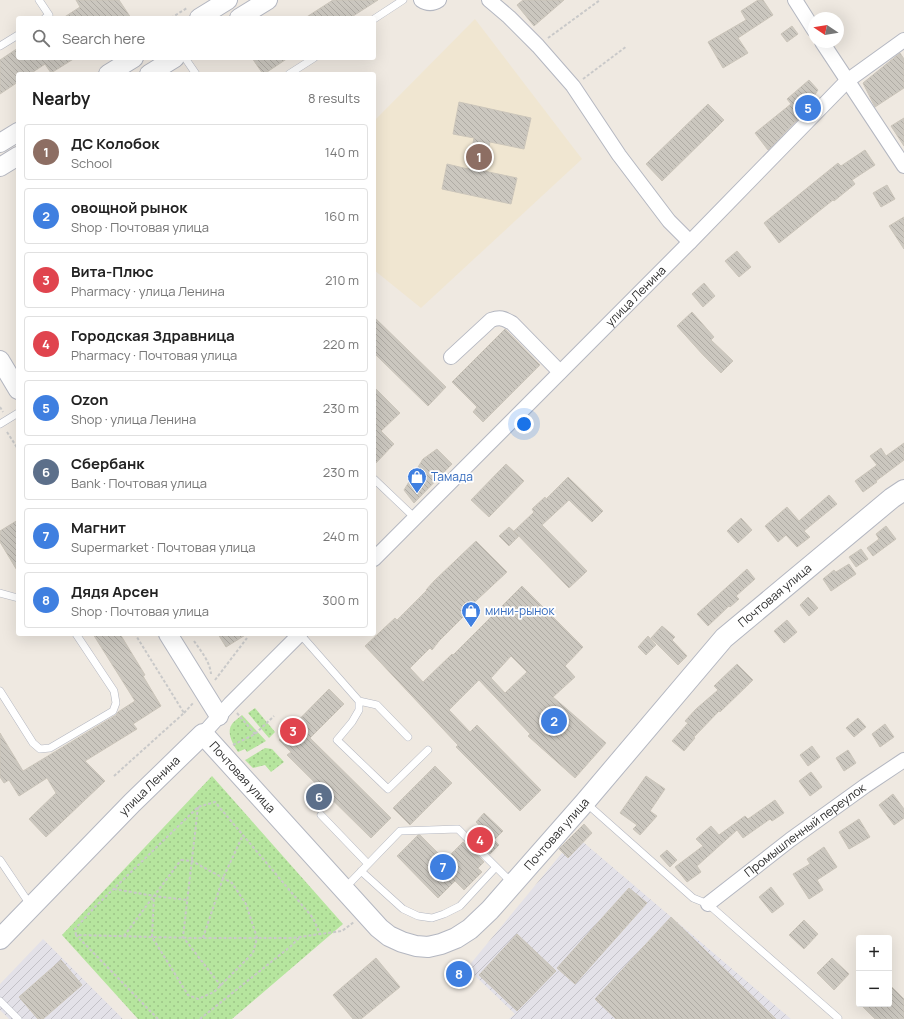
<!DOCTYPE html>
<html lang="en">
<head>
<meta charset="utf-8">
<style>
  :root { --surface:#fff; --page:#f2f2f2; --text:#222; --muted:#767676; --line:#e0e0e0; --accent:#db2777 }
  body { margin:0; font-family:Manrope,sans-serif; background:var(--page); color:var(--text) }
  .controls { position:absolute; right:12px; bottom:12px; display:grid; overflow:hidden; border-radius:4px; box-shadow:0 4px 16px #0002 }
  .controls button { width:36px; height:36px; display:grid; place-items:center; padding:0; border:0; border-bottom:1px solid var(--line); background:var(--surface); color:var(--text); font:20px sans-serif }
  .compass { position:absolute; left:808px; top:12px; width:36px; height:36px; border-radius:50%; background:var(--surface); box-shadow:0 4px 16px #0002; rotate:282deg }
  .you { position:absolute; left:524px; top:424px; width:14px; height:14px; margin:-10px; border:3px solid #fff; border-radius:50%; background:#1a73e8; box-shadow:0 0 0 6px #1a73e833 }
  .badge { display:grid; place-items:center; width:26px; height:26px; border-radius:50%; background:var(--accent); color:#fff; font-size:13px; font-weight:700 }
  .pin { position:absolute; translate:-50% -50%; border:2px solid #fff; box-shadow:0 1px 4px #0006 }
  .list { margin:0; padding:0; list-style:none }
  h2 { display:flex; justify-content:space-between; align-items:center; height:52px; margin:0; padding:0 16px; font-size:17px }
  h2 small { font-size:13px; font-weight:400; color:var(--muted) }
  .list li { display:grid; grid-template-columns:26px 1fr auto; gap:12px; align-items:center; box-sizing:border-box; height:56px; margin:0 8px 8px; padding:0 8px; border:1px solid var(--line); border-radius:4px }
  .list b { display:block; font-size:15px; white-space:nowrap }
  .list p { margin:0; font-size:13px; white-space:nowrap; color:var(--muted) }
  .list em { font-size:13px; font-style:normal; color:var(--muted) }
  .icon { flex:none; width:22px; height:22px; fill:none; stroke:currentColor; stroke-width:2; stroke-linecap:round; stroke-linejoin:round }
  .map { position:relative; flex:none; width:904px; height:1019px; overflow:hidden }
  .search { position:absolute; background:var(--surface); box-shadow:0 4px 16px #0002; left:16px; top:16px; width:360px; height:44px; display:flex; align-items:center; gap:10px; box-sizing:border-box; padding:0 14px; border-radius:4px; color:var(--muted); font-size:15px }
  .panel { position:absolute; background:var(--surface); box-shadow:0 4px 16px #0002; left:16px; top:72px; width:360px; height:564px; border-radius:4px }
  .map>svg:first-child { display:block }
  .industrial { fill:url(#industrial-furrows) }
  .education { fill:#f0e6d1 }
  .grass { fill:url(#grass-dots) }
  .building { fill:url(#building-back-hatch); stroke:#cbc5ba; fill-rule:evenodd }
  .lines { fill:none; stroke-linecap:round; stroke-linejoin:round }
  .service-casing { stroke:#b4b7c1; stroke-width:8 }
  .minor-casing { stroke:#b4b7c1; stroke-width:16 }
  .tertiary-casing { stroke:#b4b7c1; stroke-width:20 }
  .secondary-casing { stroke:#b4b7c1; stroke-width:22 }
  .path { stroke:#c9c9c9; stroke-width:2; stroke-dasharray:3 2; stroke-linecap:butt }
  .service { stroke:#fff; stroke-width:7 }
  .minor { stroke:#fff; stroke-width:14 }
  .tertiary { stroke:#fff; stroke-width:18 }
  .secondary { stroke:#fff; stroke-width:20 }
  .labels { text-anchor:middle; stroke-width:3.5; stroke-linejoin:round; paint-order:stroke }
  .street-label { font-size:12px; fill:#2e2e2e; stroke:#fff }
  .shop-label { font-size:12px; fill:#366cbe; stroke:#fff; text-anchor:start }
</style>
</head>
<body>
<div class="map">
<svg width="904" height="1019" viewBox="0 0 904 1019">
  <defs>
    <pattern id="industrial-furrows" width="10" height="10" patternUnits="userSpaceOnUse"><rect width="10" height="10" fill="#e3e1e8"/><path d="M-1 1l2-2M0 10L10 0M9 11l2-2" fill="none" stroke="#c3c1c7"/></pattern>
    <pattern id="grass-dots" width="8" height="8" patternUnits="userSpaceOnUse"><rect width="8" height="8" fill="#b6e59e"/><path d="M2 2h.1M6 6h.1" fill="none" stroke="#9dc588" stroke-width="1.8" stroke-linecap="round"/></pattern>
    <pattern id="building-back-hatch" width="6" height="6" patternUnits="userSpaceOnUse"><rect width="6" height="6" fill="#cbc7bf"/><path d="M-1 5l2 2M0 0l6 6M5-1l2 2" fill="none" stroke="#afaba4"/></pattern>
  </defs>
  <rect width="100%" height="100%" fill="#efe9e1"/>
  <path class="industrial" d="M576,836L791,1019H509L515,1014L467,968Z
    M43,939L123,1019H9L0,1010V984Z"/>
  <path class="education" d="M475,19L582,159L421,308L374,270V121Z"/>
  <path class="grass" d="M255,708L275,732L269,738L248,713Z
    M242,715L266,741L247,752L245,749L238,752C233,744 226,733 232,724C234,721 239,718 242,715Z
    M265,748L272,749L284,762L271,772L265,765L253,768L245,760L247,759Z
    M212,776L343,924L232,1019H138L62,935Z"/>
  <path class="building" d="M76,0H119L131,18H63L80,7Z
    M333,0H378L350,18H305Z
    M523,0H564L534,26L517,5Z
    M758,0H763L773,15L738,38L748,53L723,68L708,42L746,20L741,11Z
    M792,26L798,34L787,42L781,34Z
    M18,48V58H75L51,73L45,64L30,74H18V82L0,94V60Z
    M900,53L904,59V88L875,107L863,83Z
    M252,58H288L264,74H263Z
    M809,80L818,90L814,96L816,99L797,116L799,118L768,150L755,133L791,104L787,99Z
    M459,102L531,118L524,149L490,142L484,171L517,178L511,204L442,189L447,164L468,169L474,138L453,134Z
    M708,104L724,120L662,181L646,164Z
    M904,118V146L891,126Z
    M865,150L875,165L852,180L855,184L834,201L833,200L779,243L764,223L838,163L841,166Z
    M887,185L895,199L881,207L873,193Z
    M904,217V249L889,226Z
    M737,251L751,267L739,277L725,261Z
    M704,283L715,296L703,307L692,294Z
    M692,312L714,337L711,340L733,361L721,373L704,356L677,326Z
    M374,317L446,387L428,406L374,353Z
    M505,329L540,365L483,422L473,412L477,407L452,382Z
    M374,387L400,413L381,431L394,444L374,465Z
    M904,443V460L876,481L877,482L863,492L855,481L877,465L870,456L881,448L886,456Z
    M437,449L452,464L414,503L404,490L423,459Z
    M506,464L524,481L489,517L471,500Z
    M568,477L603,511L592,522L569,500L542,525L587,571L569,588L514,531L534,512L532,509L545,497L546,499Z
    M829,495L837,504L804,531L810,537L797,547L786,535L778,542L765,526L787,507L799,521Z
    M741,518L752,530L738,543L727,531Z
    M18,520V572L0,542V531Z
    M886,526L896,539L873,556L867,548L879,539L876,534Z
    M509,527L519,536L509,546L499,536Z
    M476,541L507,572L465,611L467,613L439,641L432,650L430,648L410,668L423,682L452,654L453,655L522,586L583,647L565,666L575,677L553,697L606,743L575,778L528,736L530,734L479,680L449,710L470,732L477,725L541,790L520,811L456,747L458,745L365,646L395,618L397,620L427,590H426L434,581ZM511,656L527,672L505,693L491,678Z
    M861,549L868,559L856,567L849,557Z
    M849,564L856,574L831,591L823,579L834,570L836,572Z
    M747,569L755,579L736,596L739,599L730,607L729,606L708,626L697,614Z
    M808,597L818,608L809,616L800,605Z
    M787,620L797,632L784,643L774,631Z
    M662,626L675,637L672,640L687,656L678,665L651,638Z
    M93,634H120L145,675L143,676L161,706L133,724L137,729L85,761L105,781L46,837L29,819L56,793L47,778L19,796L9,780L4,783L0,777V733L23,771L116,715L118,712L135,701Z
    M218,634H247L226,647Z
    M648,636L656,645L646,655L638,647Z
    M737,664L753,680L720,712L719,711L694,737L695,738L684,751L672,741L688,723L685,721L696,709L718,690L714,686Z
    M329,689L344,704L310,738L391,818L371,838L287,755L291,752L279,740Z
    M858,718L866,727L854,737L846,728Z
    M885,724L894,737L880,747L872,734Z
    M812,746L820,757L808,766L800,755Z
    M848,750L856,763L844,771L836,758Z
    M435,766L452,783L410,825L393,808Z
    M811,772L822,787L810,796L799,781Z
    M646,776L665,789L650,811L657,816L640,835L633,829L637,825L620,813Z
    M893,794L904,809V818L894,825L879,805Z
    M775,800L784,813L772,821L770,819L743,838L737,830L697,866L701,872L687,882L675,867L703,846L696,839L711,826L719,835L745,816L748,819Z
    M484,813L503,831L494,840L499,845L490,854L476,840L485,830L476,822Z
    M859,819L870,837L849,849L839,832Z
    M584,824L592,833L568,858L559,849Z
    M418,835H420L445,860L463,842L484,862L478,868L482,872L464,890L455,881L438,898L397,856Z
    M824,847L837,867L817,880L823,890L809,899L793,874L810,864L807,859Z
    M667,850L677,860L670,867L660,856Z
    M771,887L784,904L772,913L759,897Z
    M629,888L647,903L575,984L557,968Z
    M671,917L776,1019H616L595,999Z
    M804,920L818,934L804,949L789,935Z
    M517,934L556,971L517,1011L479,975Z
    M376,958L400,987L361,1019H353L333,995Z
    M832,958L849,974L834,990L817,973Z
    M61,960L82,985L43,1019H38L19,997Z
    M460,968L467,975L459,982L452,976Z
    M889,984L904,999V1019H875L860,1004H889Z"/>
  <g class="lines">
    <defs>
      <path id="service" d="M39,0L49,15L45,18
        M374,19L403,0
        M0,46L18,35
        M185,58L196,74
        M289,74L314,58
        M0,424L18,413
        M374,479L415,518
        M0,593L18,598
        M300,634L359,701V710L352,722L337,740L388,789L428,750
        M0,691L33,743L40,749L50,748L113,711L116,703L114,691L76,634
        M359,701L377,705L408,737
        M586,803L693,898L708,904L838,1018
        M321,815L368,864
        M0,860L31,906
        M361,871L403,909L418,916L432,918L444,914L460,906L496,867
        M345,888L400,831L458,829L512,883
        M0,1001L18,1019"/>
      <g id="minor">
        <path d="M421,0C427,4 433,4 439,0"/>
        <path d="M489,0L509,17L538,46L573,86L619,155L669,221L690,242"/>
        <path d="M795,0L814,30"/>
        <path d="M822,42L904,166"/>
        <path d="M451,357L491,320C500,317 503,318 512,323L560,372"/>
        <path id="s1" d="M374,559L690,242L847,81L904,40"/>
        <path d="M203,734L230,704L300,634"/>
        <path id="s2" d="M708,904L790,840L865,786L904,760"/>
      </g>
      <path id="tertiary" d="M199,18L228,0
        M239,18L268,0
        M108,74L134,58
        M149,74L175,58
        M0,143L18,132
        M0,167L18,156
        M0,360L18,390
        M168,634L219,716"/>
      <g id="secondary">
        <path id="s3" d="M0,939L132,803L203,734L379,928L389,936L402,942L416,946L428,947L441,944L456,938L470,929L490,910L585,802L724,638L892,498L904,490"/>
      </g>
    </defs>
    <use href="#service" class="service-casing"/>
    <use href="#minor" class="minor-casing"/>
    <use href="#tertiary" class="tertiary-casing"/>
    <use href="#secondary" class="secondary-casing"/>
    <path class="path" d="M171,18L187,8
      M548,38L600,0
      M583,79L627,46
      M0,407L3,412
      M7,432L18,449
      M194,641C201,651 210,662 211,674
      M215,680L247,638
      M184,713L194,702
      M237,713L255,734
      M233,745L255,734L274,716
      M114,776L184,713L135,634
      M198,807L183,937L221,986
      M181,860L192,861L232,883L246,904L257,938L253,953L214,992L198,999L188,995L152,937L154,896Z
      M114,889L154,896L187,900
      M76,935L75,929L94,908L198,807L215,802L313,918L320,934
      M124,936L153,897
      M203,938L223,878L243,835
      M158,1019L76,935L192,938H292L342,931L354,922
      M200,1019L291,946L300,937"/>
    <use href="#service" class="service"/>
    <use href="#minor" class="minor"/>
    <use href="#tertiary" class="tertiary"/>
    <use href="#secondary" class="secondary"/>
  </g>
  <defs>
    <symbol id="shop-pin" viewBox="-11 -11 22 30"><path d="M0 17L-7.5 6A9.5 9.5 0 1 1 7.5 6Z" fill="#3f7fe0" stroke="#fff"/><path d="M-5-2.5h2.3a2.7 3.5 0 0 1 5.4 0H5L5.5 6h-11ZM-1.5-2.5h3a1.5 2.3 0 0 0-3 0Z" fill="#fff"/></symbol>
  </defs>
  <g fill-rule="evenodd">
    <use href="#shop-pin" x="406" y="466" width="22" height="30"/>
    <use href="#shop-pin" x="460" y="600" width="22" height="30"/>
  </g>
  <g class="labels">
    <g class="street-label">
      <text dy="4" stroke="none"><textPath href="#s1" startOffset="371">улица Ленина</textPath></text>
      <text dy="4" stroke="none"><textPath href="#s3" startOffset="1103">Почтовая улица</textPath></text>
      <text dy="4" stroke="none"><textPath href="#s3" startOffset="347">Почтовая улица</textPath></text>
      <text dy="4" stroke="none"><textPath href="#s3" startOffset="214">улица Ленина</textPath></text>
      <text dy="4" stroke="none"><textPath href="#s2" startOffset="122">Промышленный переулок</textPath></text>
      <text dy="4" stroke="none"><textPath href="#s3" startOffset="779">Почтовая улица</textPath></text>
    </g>
    <g class="shop-label">
      <text x="431" y="481">Тамада</text>
      <text x="485" y="615">мини-рынок</text>
    </g>
  </g>
</svg>
<div class="controls">
<button>+</button>
<button>−</button>
</div>
<svg class="compass" viewBox="-18 -18 36 36"><path d="M0-13l5 13h-10z" fill="#e53935"/><path d="M0 13l5-13h-10z" fill="#767676"/></svg>
<div class="you"></div>
<div class="pin badge" style="left:479px;top:157px;background:#8d6e63">1</div>
<div class="pin badge" style="left:554px;top:721px;background:#3f7fe0">2</div>
<div class="pin badge" style="left:293px;top:731px;background:#e0444e">3</div>
<div class="pin badge" style="left:480px;top:840px;background:#e0444e">4</div>
<div class="pin badge" style="left:808px;top:108px;background:#3f7fe0">5</div>
<div class="pin badge" style="left:319px;top:797px;background:#5c6f8a">6</div>
<div class="pin badge" style="left:443px;top:867px;background:#3f7fe0">7</div>
<div class="pin badge" style="left:459px;top:974px;background:#3f7fe0">8</div>
<div class="search"><svg class="icon" aria-label="search" viewBox="0 0 24 24"><circle cx="10" cy="10" r="6"/><path d="M15 15l6 6"/></svg>Search here</div>
<section class="panel">
<h2>Nearby<small>8 results</small></h2>
<ul class="list">
<li><span class="badge" style="background:#8d6e63">1</span><div><b>ДС Колобок</b><p>School</p></div><em>140 m</em></li>
<li><span class="badge" style="background:#3f7fe0">2</span><div><b>овощной рынок</b><p>Shop · Почтовая улица</p></div><em>160 m</em></li>
<li><span class="badge" style="background:#e0444e">3</span><div><b>Вита-Плюс</b><p>Pharmacy · улица Ленина</p></div><em>210 m</em></li>
<li><span class="badge" style="background:#e0444e">4</span><div><b>Городская Здравница</b><p>Pharmacy · Почтовая улица</p></div><em>220 m</em></li>
<li><span class="badge" style="background:#3f7fe0">5</span><div><b>Ozon</b><p>Shop · улица Ленина</p></div><em>230 m</em></li>
<li><span class="badge" style="background:#5c6f8a">6</span><div><b>Сбербанк</b><p>Bank · Почтовая улица</p></div><em>230 m</em></li>
<li><span class="badge" style="background:#3f7fe0">7</span><div><b>Магнит</b><p>Supermarket · Почтовая улица</p></div><em>240 m</em></li>
<li><span class="badge" style="background:#3f7fe0">8</span><div><b>Дядя Арсен</b><p>Shop · Почтовая улица</p></div><em>300 m</em></li>
</ul>
</section>
</div>
</body>
</html>
